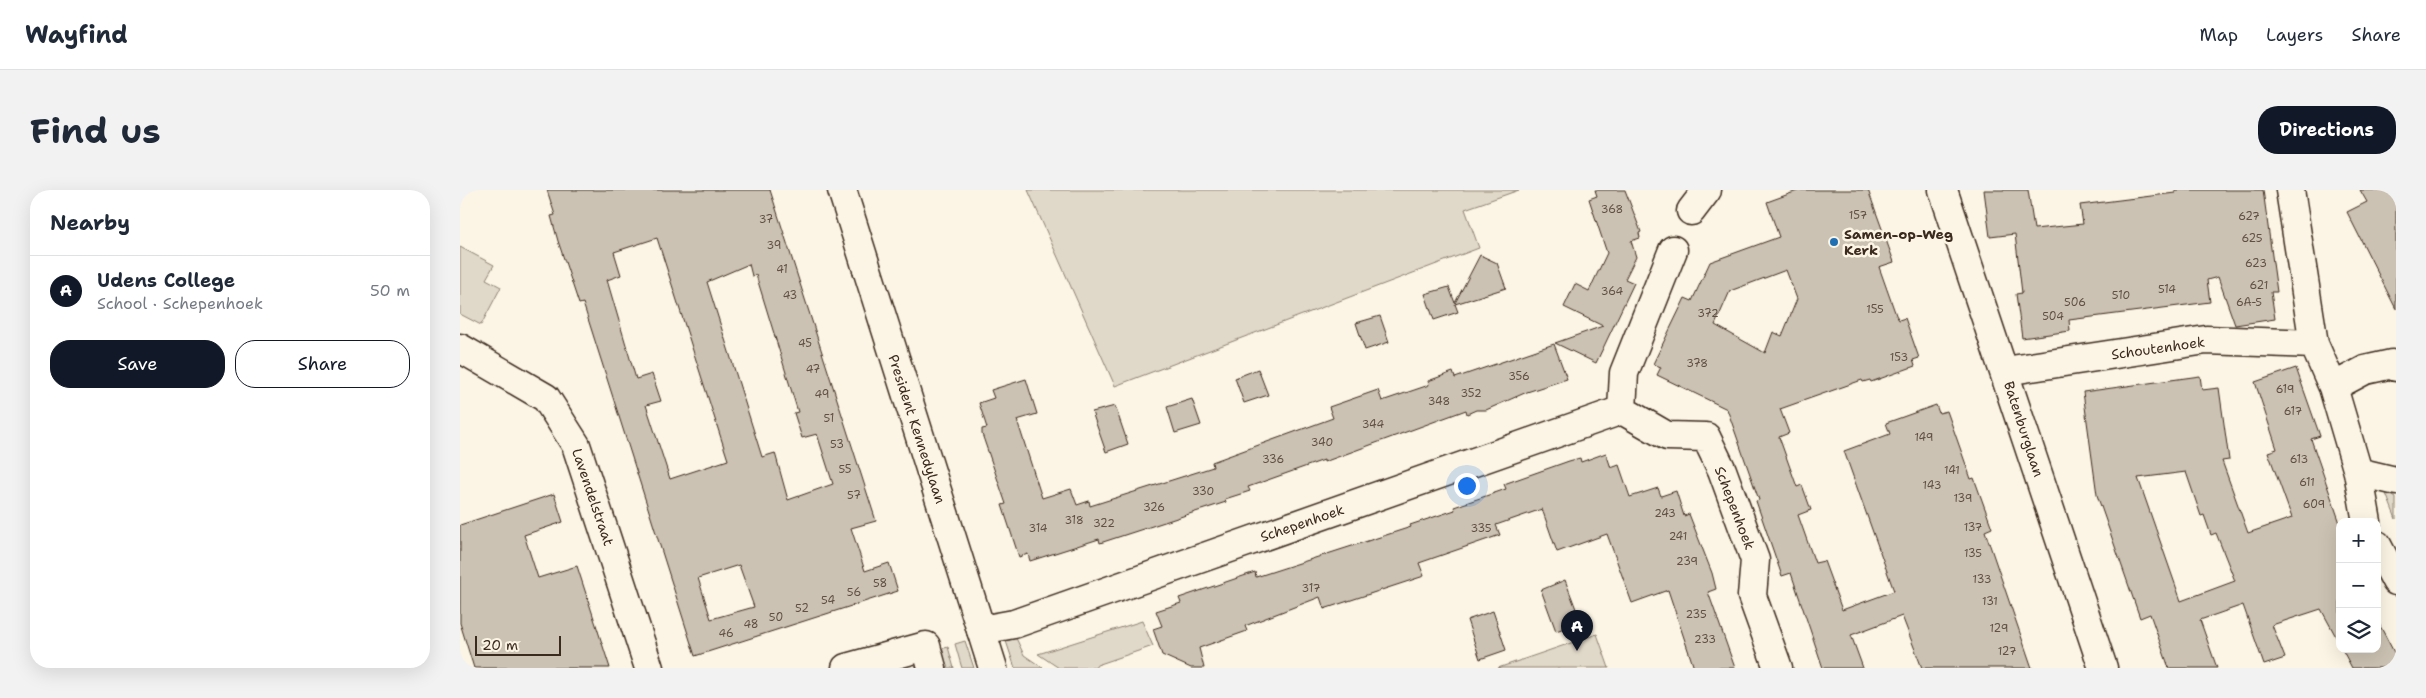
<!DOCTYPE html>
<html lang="en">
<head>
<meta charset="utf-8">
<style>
  :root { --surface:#fff; --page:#f2f2f3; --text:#1f2937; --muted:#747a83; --line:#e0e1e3; --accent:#111827 }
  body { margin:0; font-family:"Shantell Sans",sans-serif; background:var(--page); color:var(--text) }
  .controls { position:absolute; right:15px; bottom:15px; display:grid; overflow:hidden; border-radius:10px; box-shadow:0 5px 20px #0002 }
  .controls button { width:45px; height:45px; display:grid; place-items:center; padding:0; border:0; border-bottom:1px solid var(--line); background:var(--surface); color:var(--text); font:25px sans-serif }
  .scale { position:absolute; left:15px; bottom:12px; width:86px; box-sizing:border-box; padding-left:5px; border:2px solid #3b2a1e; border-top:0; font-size:14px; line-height:18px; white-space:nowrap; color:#3b2a1e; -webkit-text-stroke:4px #fcf5e5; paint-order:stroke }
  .you { position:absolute; left:1006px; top:295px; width:18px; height:18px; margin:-12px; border:4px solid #fff; border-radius:50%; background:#1a73e8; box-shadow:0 0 0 8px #1a73e833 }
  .badge { display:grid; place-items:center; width:32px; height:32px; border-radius:50%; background:var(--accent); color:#fff; font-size:16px; font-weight:700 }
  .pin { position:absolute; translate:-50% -41px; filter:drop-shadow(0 1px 2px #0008) }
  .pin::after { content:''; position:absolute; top:26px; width:18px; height:15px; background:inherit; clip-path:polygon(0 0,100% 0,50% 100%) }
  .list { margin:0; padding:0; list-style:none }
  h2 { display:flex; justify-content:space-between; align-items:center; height:65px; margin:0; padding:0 20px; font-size:21px }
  h2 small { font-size:16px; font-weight:400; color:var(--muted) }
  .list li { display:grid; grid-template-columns:32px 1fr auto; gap:15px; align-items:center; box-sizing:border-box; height:70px; padding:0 20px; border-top:1px solid var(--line) }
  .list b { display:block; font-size:19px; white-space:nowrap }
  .list p { margin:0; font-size:16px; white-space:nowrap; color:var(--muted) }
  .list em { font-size:16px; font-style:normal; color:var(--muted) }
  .actions { display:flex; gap:10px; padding:15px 20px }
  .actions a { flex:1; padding:11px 0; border:1px solid var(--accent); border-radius:20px; text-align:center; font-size:18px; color:var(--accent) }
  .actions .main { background:var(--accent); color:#fff }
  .icon { flex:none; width:28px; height:28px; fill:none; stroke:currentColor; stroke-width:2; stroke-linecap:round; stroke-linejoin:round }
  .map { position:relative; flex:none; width:1936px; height:478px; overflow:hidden; border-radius:20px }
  header { display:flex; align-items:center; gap:30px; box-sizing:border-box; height:70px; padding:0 25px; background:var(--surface); border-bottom:1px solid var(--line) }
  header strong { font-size:24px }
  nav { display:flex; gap:28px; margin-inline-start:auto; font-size:18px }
  .intro { display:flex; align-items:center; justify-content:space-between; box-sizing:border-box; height:120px; padding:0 30px }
  h1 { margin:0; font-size:35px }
  .button { padding:12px 22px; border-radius:20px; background:var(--accent); color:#fff; font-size:18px; font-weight:700 }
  main { display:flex; gap:30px; padding:0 30px }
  aside { flex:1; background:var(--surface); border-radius:20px; box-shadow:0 5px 20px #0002 }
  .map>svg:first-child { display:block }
  .green { fill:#e0d8c8; stroke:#8e8173 }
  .building { fill:#ccc2b3; stroke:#3b2a1e; fill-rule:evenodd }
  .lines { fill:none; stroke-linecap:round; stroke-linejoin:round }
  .minor-casing { stroke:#3b2a1e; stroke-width:31 }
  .tertiary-casing { stroke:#3b2a1e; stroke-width:31 }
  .minor { stroke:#fcf5e5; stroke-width:28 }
  .tertiary { stroke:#fcf5e5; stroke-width:28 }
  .poi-dot { fill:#1f6fb2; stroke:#fcf5e5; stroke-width:2 }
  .labels { text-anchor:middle; stroke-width:5; stroke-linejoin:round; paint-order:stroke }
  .number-label { font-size:11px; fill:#5f5043 }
  .poi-label { font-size:14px; font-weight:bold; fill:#3b2a1e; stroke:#fcf5e5; text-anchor:start }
  .street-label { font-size:14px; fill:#3b2a1e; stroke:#fcf5e5 }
</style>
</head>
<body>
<header>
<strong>Wayfind</strong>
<nav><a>Map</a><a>Layers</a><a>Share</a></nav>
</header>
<div class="intro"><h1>Find us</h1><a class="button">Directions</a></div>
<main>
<aside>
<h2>Nearby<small></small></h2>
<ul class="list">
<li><span class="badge">A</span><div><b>Udens College</b><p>School · Schepenhoek</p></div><em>50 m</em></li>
</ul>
<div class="actions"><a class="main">Save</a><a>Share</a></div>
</aside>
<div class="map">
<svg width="1936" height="478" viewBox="0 0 1936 478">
  <rect width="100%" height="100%" fill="#fcf5e5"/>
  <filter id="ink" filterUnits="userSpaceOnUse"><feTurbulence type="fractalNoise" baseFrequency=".02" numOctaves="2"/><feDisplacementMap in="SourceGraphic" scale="10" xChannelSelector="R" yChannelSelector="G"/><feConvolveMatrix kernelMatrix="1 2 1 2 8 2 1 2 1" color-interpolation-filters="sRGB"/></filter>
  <g filter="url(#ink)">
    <path class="green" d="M568,0H1059L1005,19L1019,58L655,196Z
      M0,57L34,75L26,89L41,97L21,135L0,124Z
      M1925,301L1936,308V329Z
      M682,431L693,456L637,475L635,478H599L578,464Z
      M1137,444L1149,478H1038Z
      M556,448L564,465L583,478H555L546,451Z
      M505,451L514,478H502L501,475L495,454Z
      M488,457L494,478H484L478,460Z"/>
    <path class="building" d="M87,0H310L416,331L391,338L405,381L429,373L438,401L235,466L123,113L119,114L98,51L91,26L95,25ZM197,48L268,270L210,289L186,215L201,211L192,184L176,189L147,90L161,85L154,62ZM289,74L292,86L296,85L308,124L338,222L334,223L342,248L357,244L373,294L328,310L315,263L302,267L247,92ZM279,375L294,417L251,429L238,388Z
      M1135,0H1165L1181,42L1179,43L1180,48L1171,51L1176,67L1165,89L1174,93L1136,173L1095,153L1143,136L1104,117L1115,94L1129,101L1147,63L1129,9L1137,6Z
      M1340,0H1408L1434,72L1419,77L1436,125L1439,130L1445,128L1459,168L1453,170L1455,176L1411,192L1410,190L1403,192L1402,190L1320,219L1329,243L1319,247L1337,297L1342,295L1351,320L1338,325L1355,373L1364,371L1382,420L1434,401L1384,261L1430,244L1426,233L1476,215L1479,223L1487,221L1511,289L1514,288L1532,338L1525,341L1572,478H1462L1442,426L1391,445L1403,478H1363L1331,383L1322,386L1296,311L1299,310L1267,219L1197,185L1201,177L1193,174L1225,108L1232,111L1250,72L1319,47L1307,12ZM1326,80L1337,109L1322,146L1313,142L1305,163L1255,135L1270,101Z
      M1524,0H1568L1574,39L1623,34L1620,15L1715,3V0H1803L1817,102H1811L1815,129L1775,135L1758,87L1747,90L1750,112L1609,130L1610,141L1562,148L1556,104L1562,103L1555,44L1530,47Z
      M1900,0H1936V119L1887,22L1907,12Z
      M1020,65L1037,73L1046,98L995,114L998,122L974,130L965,104L989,97L995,113Z
      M920,126L929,152L905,160L896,133Z
      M1094,154L1107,189L1067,202L1026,220H1016L1007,224L1006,220L864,272V270L788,297L790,301L765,309L766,312L640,353L639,349L570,371L568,364L559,367L542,315L546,314L522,244V239L527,238L519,213L534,208L531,200L566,189L577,224L557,230L582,308L611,299L617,315L629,311L630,316L753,277L752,272L873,228L869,217L918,200L922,211L969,195L968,191L993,182L995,188Z
      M1836,178L1860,246L1851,249L1880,333V454L1861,419L1812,435L1825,468L1804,475L1783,415L1740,430L1757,478H1709L1690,424L1680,428L1637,305L1623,202L1740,186L1742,200L1759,198L1769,270L1762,271L1788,343L1832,328L1808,262L1817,259L1795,192ZM1726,282L1741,326L1744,325L1751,345L1756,343L1775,391L1721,411L1678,288Z
      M798,179L808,205L784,213L775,188Z
      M732,209L741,235L715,243L707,217Z
      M655,216L668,254L646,262L632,222Z
      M1146,263L1151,278L1159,275L1170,307L1198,298L1201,306L1216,301L1224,326L1229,324L1252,383L1256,399L1248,402L1275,478H1234L1208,400L1172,413L1147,344L1097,362L1082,319L1036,335L1040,345L959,373L964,386L864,419L860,407L785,436L787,441L739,458L744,478H731L702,465L693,439L702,436L696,421L721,413L719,408L795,382L796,387L951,337L950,335L995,320L994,317L1046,299L1044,294L1109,271L1120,268L1121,272Z
      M94,304L103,332L64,345L78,388L117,376L150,478H14L0,433V335Z
      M1105,390L1121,432L1096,441L1081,400Z
      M1033,421L1046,460L1020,469L1007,430Z
      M1917,430L1936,466V478H1892L1882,459H1917Z"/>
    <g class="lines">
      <defs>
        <path id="minor" d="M1483,0L1643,478
          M1830,0L1854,154L1873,197L1898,282L1907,332
          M1231,21L1247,0
          M0,158L86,208L116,255L189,478
          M1545,181L1746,150L1854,154
          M1873,197L1905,180L1932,174L1936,177
          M1162,220L1164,183L1213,60
          M1898,282L1936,291
          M1917,355L1936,391
          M521,440L554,434L1162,220L1207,246L1246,247L1262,280L1295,370L1292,406L1318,478
          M386,478L466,456L472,478"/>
        <path id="tertiary" d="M382,0L533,478"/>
      </defs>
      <use href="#minor" class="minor-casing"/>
      <use href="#tertiary" class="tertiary-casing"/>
      <use href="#minor" class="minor"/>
      <use href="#tertiary" class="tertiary"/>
    </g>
  </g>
  <circle class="poi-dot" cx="1374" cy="52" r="5"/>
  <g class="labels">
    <g class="number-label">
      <text x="1152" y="23">368</text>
      <text x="1398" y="29">157</text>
      <text x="1789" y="30">627</text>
      <text x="306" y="33">37</text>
      <text x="1792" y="52">625</text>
      <text x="314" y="59">39</text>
      <text x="1796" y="77">623</text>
      <text x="322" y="83">41</text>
      <text x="1799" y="99">621</text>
      <text x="1707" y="103">514</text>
      <text x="1152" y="105">364</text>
      <text x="330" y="109">43</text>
      <text x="1661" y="109">510</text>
      <text x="1615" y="116">506</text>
      <text x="1789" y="116">6A-5</text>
      <text x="1415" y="123">155</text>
      <text x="1248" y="127">372</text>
      <text x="1593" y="130">504</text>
      <text x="345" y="157">45</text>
      <text x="1439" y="171">153</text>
      <text x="1237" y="177">378</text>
      <text x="353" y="183">47</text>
      <text x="1059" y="190">356</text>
      <text x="1825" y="203">619</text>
      <text x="1011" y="207">352</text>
      <text x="362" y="208">49</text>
      <text x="979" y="215">348</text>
      <text x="1833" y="225">617</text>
      <text x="369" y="232">51</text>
      <text x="913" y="238">344</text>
      <text x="1464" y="251">149</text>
      <text x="862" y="256">340</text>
      <text x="377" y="258">53</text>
      <text x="813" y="273">336</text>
      <text x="1839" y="273">613</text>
      <text x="385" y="283">55</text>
      <text x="1492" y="284">141</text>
      <text x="1847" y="296">611</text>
      <text x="1472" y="299">143</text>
      <text x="743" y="305">330</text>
      <text x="394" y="309">57</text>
      <text x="1503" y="312">139</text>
      <text x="1854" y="318">609</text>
      <text x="694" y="321">326</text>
      <text x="1205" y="327">243</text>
      <text x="614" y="334">318</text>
      <text x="644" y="337">322</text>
      <text x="1513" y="341">137</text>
      <text x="578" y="342">314</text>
      <text x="1021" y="342">335</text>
      <text x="1218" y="350">241</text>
      <text x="1513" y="367">135</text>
      <text x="1227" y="375">239</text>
      <text x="1522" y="393">133</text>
      <text x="420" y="397">58</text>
      <text x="851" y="402">317</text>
      <text x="394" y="406">56</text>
      <text x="368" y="414">54</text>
      <text x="1530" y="415">131</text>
      <text x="342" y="422">52</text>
      <text x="1236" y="428">235</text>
      <text x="316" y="431">50</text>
      <text x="291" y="438">48</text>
      <text x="1539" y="442">129</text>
      <text x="266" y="447">46</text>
      <text x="1245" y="453">233</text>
      <text x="1547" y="465">127</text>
    </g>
    <g class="poi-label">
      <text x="1384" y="49">Samen-op-Weg<tspan x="1384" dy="16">Kerk</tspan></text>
    </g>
    <g class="street-label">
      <text transform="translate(1698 158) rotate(-8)" y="5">Schoutenhoek</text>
      <text transform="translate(457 239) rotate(72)" y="5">President Kennedylaan</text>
      <text transform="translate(1564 239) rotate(72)" y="5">Batenburglaan</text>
      <text transform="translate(133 307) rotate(71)" y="5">Lavendelstraat</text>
      <text transform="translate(1275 318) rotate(69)" y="5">Schepenhoek</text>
      <text transform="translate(842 333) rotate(-19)" y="5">Schepenhoek</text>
    </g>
  </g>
</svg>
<div class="controls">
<button>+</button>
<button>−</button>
<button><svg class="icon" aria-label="layers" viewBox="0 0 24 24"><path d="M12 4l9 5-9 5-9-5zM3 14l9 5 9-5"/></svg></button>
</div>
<div class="scale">20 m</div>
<div class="you"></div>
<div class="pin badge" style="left:1117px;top:461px">A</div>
</div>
</main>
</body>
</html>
